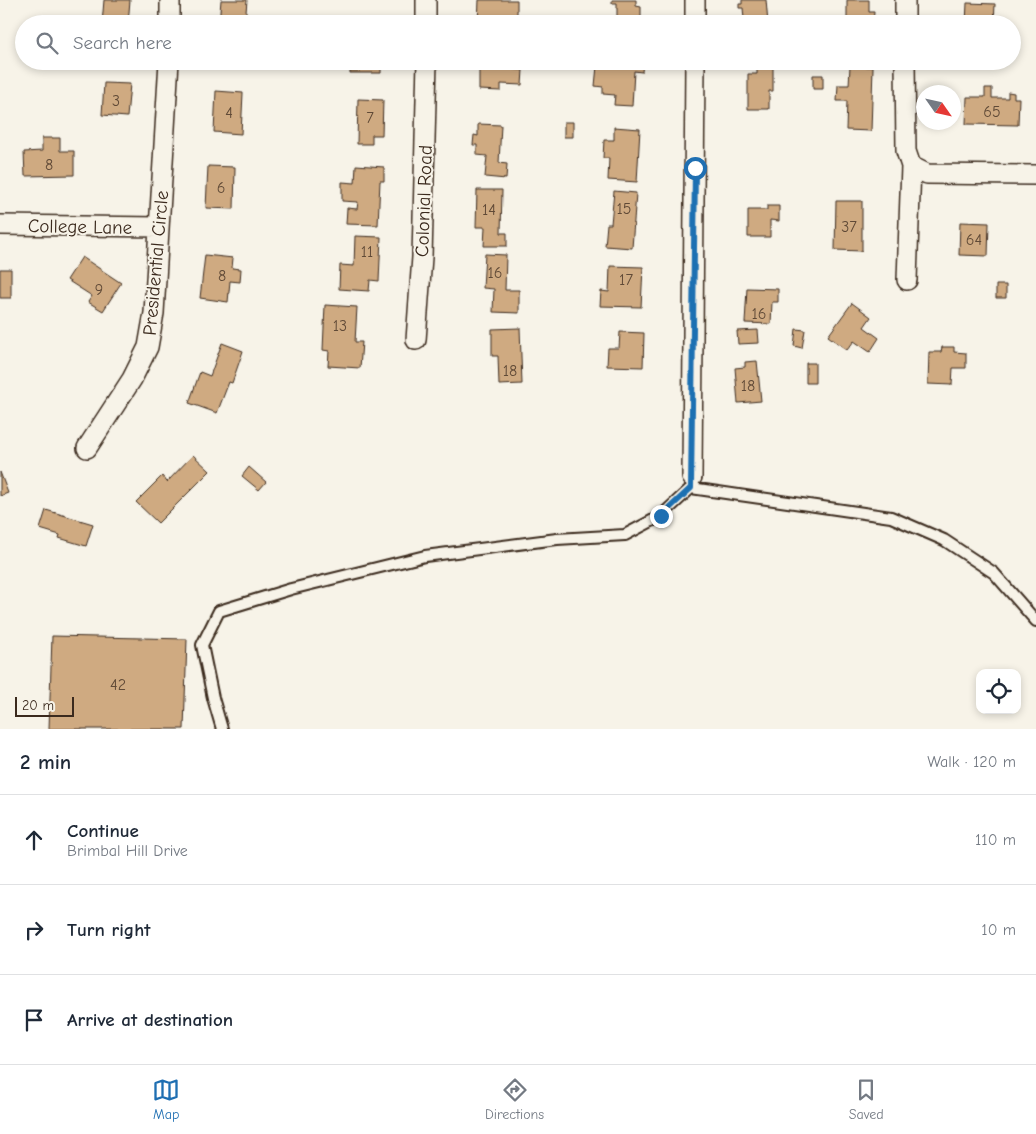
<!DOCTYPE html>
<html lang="en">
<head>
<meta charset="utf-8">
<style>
  :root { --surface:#fff; --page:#f2f2f3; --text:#1f2937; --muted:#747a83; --line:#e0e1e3; --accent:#1f6fb2 }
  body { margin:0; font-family:"Comic Neue",sans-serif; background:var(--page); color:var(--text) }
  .controls { position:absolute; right:15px; bottom:15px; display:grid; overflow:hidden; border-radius:10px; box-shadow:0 2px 8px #0003 }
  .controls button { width:45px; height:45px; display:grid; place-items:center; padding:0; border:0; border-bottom:1px solid var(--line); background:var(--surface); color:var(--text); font:25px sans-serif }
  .compass { position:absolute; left:916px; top:85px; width:45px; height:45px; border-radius:50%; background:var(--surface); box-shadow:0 2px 8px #0003; rotate:124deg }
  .scale { position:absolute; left:15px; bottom:12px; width:59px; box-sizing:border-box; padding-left:5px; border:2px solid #3b2a1e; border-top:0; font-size:14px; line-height:18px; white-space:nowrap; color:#3b2a1e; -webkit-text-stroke:4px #f7f3e8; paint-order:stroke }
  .stop { position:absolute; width:15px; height:15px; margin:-11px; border:4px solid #1f6fb2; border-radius:50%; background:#fff }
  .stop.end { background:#1f6fb2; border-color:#fff; box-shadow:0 1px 5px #0008 }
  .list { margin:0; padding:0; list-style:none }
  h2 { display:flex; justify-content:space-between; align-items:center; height:65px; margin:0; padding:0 20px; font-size:21px }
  h2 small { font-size:16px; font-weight:400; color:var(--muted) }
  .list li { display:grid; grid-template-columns:32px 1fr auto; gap:15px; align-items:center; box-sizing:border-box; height:90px; padding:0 20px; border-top:1px solid var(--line) }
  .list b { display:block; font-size:19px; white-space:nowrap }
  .list p { margin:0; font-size:16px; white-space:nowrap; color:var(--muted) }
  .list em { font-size:16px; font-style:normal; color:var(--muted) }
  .icon { flex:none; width:28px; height:28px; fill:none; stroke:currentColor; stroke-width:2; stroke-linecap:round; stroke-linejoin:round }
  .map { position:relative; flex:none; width:1036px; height:729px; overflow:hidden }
  .search { position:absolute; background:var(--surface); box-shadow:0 2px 8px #0003; left:15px; right:15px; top:15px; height:55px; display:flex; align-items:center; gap:12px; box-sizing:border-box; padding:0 18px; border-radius:28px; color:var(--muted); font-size:19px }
  .sheet { height:335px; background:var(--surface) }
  nav { display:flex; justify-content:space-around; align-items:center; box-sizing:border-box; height:70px; border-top:1px solid var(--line); background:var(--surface); font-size:14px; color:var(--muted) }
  nav a { display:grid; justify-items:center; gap:2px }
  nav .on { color:var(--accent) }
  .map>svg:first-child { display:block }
  .building { fill:#cfaa81; stroke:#3b2a1e }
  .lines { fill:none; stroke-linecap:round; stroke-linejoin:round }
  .lane-casing { stroke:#3b2a1e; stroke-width:14 }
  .street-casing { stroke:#3b2a1e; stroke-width:22 }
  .lane { stroke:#f7f3e8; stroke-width:10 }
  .street { stroke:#f7f3e8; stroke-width:19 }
  .route { stroke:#1f6fb2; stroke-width:6 }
  .labels { text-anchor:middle; stroke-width:4; stroke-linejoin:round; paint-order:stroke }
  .number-label { font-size:16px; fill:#604a37 }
  .street-label { font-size:19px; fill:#3b2a1e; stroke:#f7f3e8 }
</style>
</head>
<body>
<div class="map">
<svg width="1036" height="729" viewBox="0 0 1036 729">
  <rect width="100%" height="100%" fill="#f7f3e8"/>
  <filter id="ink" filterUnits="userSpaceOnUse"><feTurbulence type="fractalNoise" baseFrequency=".02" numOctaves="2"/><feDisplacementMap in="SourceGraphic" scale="10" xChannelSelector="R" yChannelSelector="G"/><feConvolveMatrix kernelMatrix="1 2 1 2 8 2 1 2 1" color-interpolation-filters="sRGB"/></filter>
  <g filter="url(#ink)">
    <path class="building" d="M104,0H130L128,24H102Z
      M221,0H247L245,24H219Z
      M479,0H517V23L478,24Z
      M612,0H636V6L641,7V19H647V24H602V19H617V3H612Z
      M742,0H766L768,24H754V18L744,19L743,8H739V4H742Z
      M847,0H869V12H874L873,24H847Z
      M967,3L995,4L994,24H966Z
      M350,61H381V73H350Z
      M479,61H502V69L523,70L522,85L501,84V91L479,90Z
      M617,61H643L642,72L634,71L632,106L614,105L615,95L603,94V87L595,86L597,66L617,67Z
      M956,61H982L981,66L956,65Z
      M757,64H773V91H769V109H748V74H757Z
      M850,66L873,67L871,131L846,130L847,101H837L838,85H849Z
      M813,75H823V89H813Z
      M104,83L130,84L127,117L102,115Z
      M985,88H992V98H1008V92L1014,93V98H1019L1018,125L966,124L967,97H985Z
      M216,91L243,93L241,134L214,132Z
      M358,99L383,100L382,135H372V144H357Z
      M564,122H573V137H564Z
      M478,124L501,125L499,163L507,164L506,179L485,177L487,156L477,155V145H473L474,135L478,136Z
      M614,127L640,129L637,182L608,180L609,158H603L604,140H614Z
      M42,138H60V151H74V175L25,176L24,152L42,151Z
      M356,165L384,167V181H380L378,225L346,224L347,208L357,209L358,202L342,201V182L355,183Z
      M208,166L235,167L234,209L206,208Z
      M477,190H502L501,233H507V246H484L485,227H476Z
      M614,191L636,193L632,248L605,246L607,224H611Z
      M836,201H862V251L835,250Z
      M767,206H779V221L770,220V237H748V210H767Z
      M960,222L989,223L988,256L959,255Z
      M355,236L381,237L379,281L370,280L369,291L339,289L340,265L354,266Z
      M485,254L506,255L505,290H519V313L493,312L494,289L483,288Z
      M205,255L233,258L232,268L241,269L240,282L230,281L228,302L200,298Z
      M82,257L121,283L103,311L88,302L92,296L67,280Z
      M610,266L643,267L641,307L600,306L601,291L609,292Z
      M0,269H11V298H0Z
      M996,285H1006V298H996Z
      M747,288L778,289V302H772L771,324L745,323Z
      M852,303L871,317L864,327L879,338L870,352L854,341L847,350L828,336Z
      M325,305L357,307L355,342H362L360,368L328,366L329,351L323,350Z
      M520,328L522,384L499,385L498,356H492V329Z
      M796,329L805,330L802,348L794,346Z
      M758,330L759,343L738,344L737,331Z
      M620,332L644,333L643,367L607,366L608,348H619Z
      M222,343L243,351L232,383L229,382L217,413L189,403L200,372L210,376Z
      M942,347H954V352L966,353V368H953L952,385L928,384L929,352H941Z
      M757,361L761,401L738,403L735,368L745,367V362Z
      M806,363H815V383H806Z
      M193,455L210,471L158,523L136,502L162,476L167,482Z
      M249,467L266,482L259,490L242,476Z
      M0,472L8,493L0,496Z
      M46,510L93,524L86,546L59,538L60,535L40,529Z
      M52,636L187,639L184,729H49Z"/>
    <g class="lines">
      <defs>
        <path id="lane" d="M692,483L691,488L891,517L944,540L994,573L1036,621
          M222,729L213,698L202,645L219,611L291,589L425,556L557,539L625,535L661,516L691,488"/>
        <path id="street" d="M170,0V24
          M426,0V24
          M695,0V24
          M905,24V0
          M905,61L906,151L911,166L907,280
          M911,166L927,174L1036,175
          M0,225L159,227
          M416,340L422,257L427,61
          M87,448L132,379L148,347L154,313L169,61
          M692,477L695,61"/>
      </defs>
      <use href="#lane" class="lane-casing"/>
      <use href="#street" class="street-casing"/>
      <use href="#lane" class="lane"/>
      <use href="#street" class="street"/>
    </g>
  </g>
  <g class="lines" filter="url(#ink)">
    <path class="route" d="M661,516L691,488L695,168"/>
  </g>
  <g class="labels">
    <g class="number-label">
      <text x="116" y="106">3</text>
      <text x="992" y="117">65</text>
      <text x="229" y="118">4</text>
      <text x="370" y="123">7</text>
      <text x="49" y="170">8</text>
      <text x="221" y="193">6</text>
      <text x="624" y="214">15</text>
      <text x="489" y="215">14</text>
      <text x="849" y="232">37</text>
      <text x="974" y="245">64</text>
      <text x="367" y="257">11</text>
      <text x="495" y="278">16</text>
      <text x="222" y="281">8</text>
      <text x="626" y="285">17</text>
      <text x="99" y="295">9</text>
      <text x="759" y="319">16</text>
      <text x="340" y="331">13</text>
      <text x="510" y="376">18</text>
      <text x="748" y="391">18</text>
      <text x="118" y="690">42</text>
    </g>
    <g class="street-label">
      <text transform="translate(423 201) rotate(-88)" y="7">Colonial Road</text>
      <text transform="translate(80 226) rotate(1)" y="7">College Lane</text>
      <text transform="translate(155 263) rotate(-85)" y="7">Presidential Circle</text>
    </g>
  </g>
</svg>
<div class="controls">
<button><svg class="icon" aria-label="locate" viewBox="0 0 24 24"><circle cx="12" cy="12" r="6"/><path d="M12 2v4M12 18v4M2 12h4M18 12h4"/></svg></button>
</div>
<svg class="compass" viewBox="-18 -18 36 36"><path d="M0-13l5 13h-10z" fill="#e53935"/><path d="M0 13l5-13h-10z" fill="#747a83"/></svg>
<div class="scale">20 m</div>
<div class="stop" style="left:695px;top:168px"></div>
<div class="stop end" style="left:661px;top:516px"></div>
<div class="search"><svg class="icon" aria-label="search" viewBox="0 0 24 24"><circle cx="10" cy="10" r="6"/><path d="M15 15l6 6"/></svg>Search here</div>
</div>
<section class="sheet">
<h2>2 min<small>Walk · 120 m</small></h2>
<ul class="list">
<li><svg class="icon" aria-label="ahead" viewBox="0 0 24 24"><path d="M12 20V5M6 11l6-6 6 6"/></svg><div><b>Continue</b><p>Brimbal Hill Drive</p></div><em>110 m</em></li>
<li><svg class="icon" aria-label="right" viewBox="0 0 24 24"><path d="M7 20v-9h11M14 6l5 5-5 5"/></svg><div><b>Turn right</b></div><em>10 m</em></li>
<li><svg class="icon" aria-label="arrive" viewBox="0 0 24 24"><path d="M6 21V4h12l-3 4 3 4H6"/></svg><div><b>Arrive at destination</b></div></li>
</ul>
</section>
<nav>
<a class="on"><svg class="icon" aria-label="map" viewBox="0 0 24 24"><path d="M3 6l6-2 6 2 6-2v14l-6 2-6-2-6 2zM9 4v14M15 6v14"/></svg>Map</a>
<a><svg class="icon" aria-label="directions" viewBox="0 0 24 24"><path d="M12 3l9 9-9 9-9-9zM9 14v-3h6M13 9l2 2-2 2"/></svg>Directions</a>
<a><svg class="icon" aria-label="saved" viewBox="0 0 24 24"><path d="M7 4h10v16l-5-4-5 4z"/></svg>Saved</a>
</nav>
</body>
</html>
